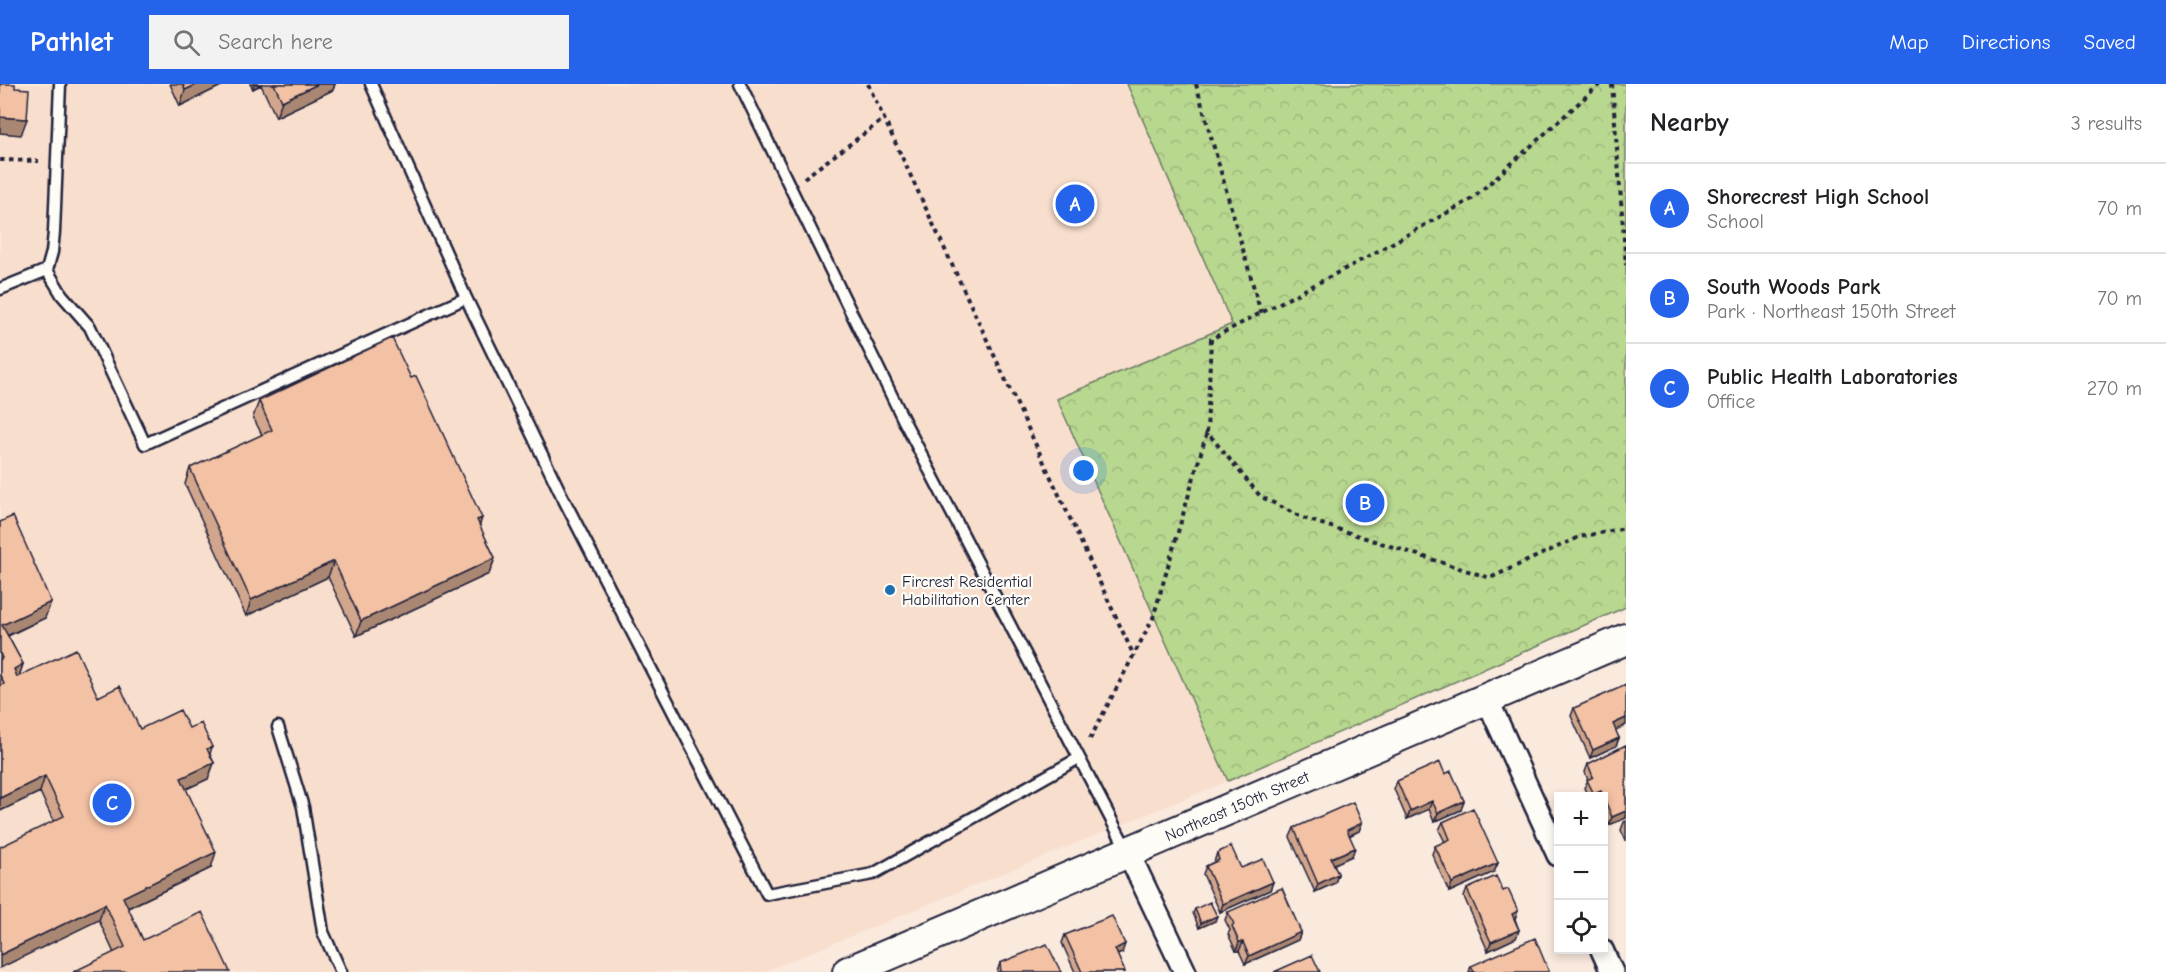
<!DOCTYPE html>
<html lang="en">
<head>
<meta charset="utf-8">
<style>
  :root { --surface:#fff; --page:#f2f2f2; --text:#202124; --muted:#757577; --line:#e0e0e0; --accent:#2563eb }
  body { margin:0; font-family:"Comic Neue",sans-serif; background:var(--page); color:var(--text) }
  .controls { position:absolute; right:18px; bottom:18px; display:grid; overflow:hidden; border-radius:0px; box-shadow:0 3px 9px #0003 }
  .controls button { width:54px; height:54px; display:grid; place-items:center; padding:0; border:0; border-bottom:2px solid var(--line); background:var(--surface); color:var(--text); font:30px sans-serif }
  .you { position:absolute; left:1084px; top:387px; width:21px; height:21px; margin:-15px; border:4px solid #fff; border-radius:50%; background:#1a73e8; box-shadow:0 0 0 9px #1a73e833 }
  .badge { display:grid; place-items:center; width:39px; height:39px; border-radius:50%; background:var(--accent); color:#fff; font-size:20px; font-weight:700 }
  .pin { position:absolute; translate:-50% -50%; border:3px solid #fff; box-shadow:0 2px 6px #0006 }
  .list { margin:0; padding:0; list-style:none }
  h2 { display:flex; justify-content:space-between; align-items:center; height:78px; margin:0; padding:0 24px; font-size:26px }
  h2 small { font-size:20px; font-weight:400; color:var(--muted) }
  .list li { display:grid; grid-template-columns:39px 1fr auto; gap:18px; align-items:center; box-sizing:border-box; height:90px; padding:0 24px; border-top:2px solid var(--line) }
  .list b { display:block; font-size:22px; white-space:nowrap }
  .list p { margin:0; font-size:20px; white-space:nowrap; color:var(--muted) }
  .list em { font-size:20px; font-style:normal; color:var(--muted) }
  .icon { flex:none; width:33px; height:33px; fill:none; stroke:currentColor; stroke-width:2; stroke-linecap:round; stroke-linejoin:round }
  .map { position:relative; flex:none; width:1626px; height:888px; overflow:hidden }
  header { display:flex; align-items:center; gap:36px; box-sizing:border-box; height:84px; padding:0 30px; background:var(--accent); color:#fff }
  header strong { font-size:28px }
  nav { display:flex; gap:33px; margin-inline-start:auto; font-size:21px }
  .search { width:420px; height:54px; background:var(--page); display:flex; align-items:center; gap:15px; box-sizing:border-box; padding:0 21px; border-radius:0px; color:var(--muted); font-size:22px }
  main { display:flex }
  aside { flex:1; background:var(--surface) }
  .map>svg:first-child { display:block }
  .built { fill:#f8decd }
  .park { fill:url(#park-crowns); stroke:#6d7c65; stroke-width:1.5 }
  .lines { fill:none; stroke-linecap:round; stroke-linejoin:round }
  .lane-casing { stroke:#22223b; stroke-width:15 }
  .street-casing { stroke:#22223b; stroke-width:26 }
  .secondary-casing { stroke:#22223b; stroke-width:34 }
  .path { stroke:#22223b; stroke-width:4; stroke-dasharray:4.5 4.5; stroke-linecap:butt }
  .lane { stroke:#fdfcf7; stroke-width:10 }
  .street { stroke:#fdfcf7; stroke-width:21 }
  .secondary { stroke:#fdfcf7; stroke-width:30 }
  .wall { fill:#d1a68d; stroke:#22223b; stroke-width:1.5 }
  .shaded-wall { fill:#aa8773; stroke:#22223b; stroke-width:1.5 }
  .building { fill:#f3c1a4; stroke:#22223b; stroke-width:1.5 }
  .poi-dot { fill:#1f6fb2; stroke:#fdfcf7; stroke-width:2 }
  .labels { text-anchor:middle; stroke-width:4.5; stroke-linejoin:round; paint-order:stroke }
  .poi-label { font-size:16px; fill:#22223b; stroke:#fdfcf7; text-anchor:start }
  .street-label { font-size:16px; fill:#22223b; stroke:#fdfcf7 }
</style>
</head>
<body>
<header>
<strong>Pathlet</strong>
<div class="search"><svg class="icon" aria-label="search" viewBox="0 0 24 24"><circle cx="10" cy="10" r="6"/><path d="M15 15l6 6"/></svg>Search here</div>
<nav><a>Map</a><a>Directions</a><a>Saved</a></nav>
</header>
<main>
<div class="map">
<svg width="1626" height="888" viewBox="0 0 1626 888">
  <defs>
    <pattern id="park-crowns" width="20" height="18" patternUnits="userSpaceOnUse" patternTransform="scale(1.5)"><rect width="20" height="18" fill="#b8d78f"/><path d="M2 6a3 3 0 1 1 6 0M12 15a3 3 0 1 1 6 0" fill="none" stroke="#9eb87c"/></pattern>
  </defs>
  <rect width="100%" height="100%" fill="#faeade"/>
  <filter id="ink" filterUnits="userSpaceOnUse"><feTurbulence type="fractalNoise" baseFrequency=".0167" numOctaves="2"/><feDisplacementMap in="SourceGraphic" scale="12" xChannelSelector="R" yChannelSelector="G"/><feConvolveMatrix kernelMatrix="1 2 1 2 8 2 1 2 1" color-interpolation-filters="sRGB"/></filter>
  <g filter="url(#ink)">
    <path class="built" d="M0,0H1127L1232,240L1057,315L1228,697L764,888H0Z"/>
    <path class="park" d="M1127,0H1626V523L1228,697L1057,315L1232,240Z"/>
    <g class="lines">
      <defs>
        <path id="lane" d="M371,0L466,214
          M740,0L904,337L1127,766
          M47,186L62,211L90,243L145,360L466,214L562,412L767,810L873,790L1079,674
          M0,205L47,186L52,168L54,148L60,0
          M278,643L303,723L323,848L341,888"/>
        <path id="street" d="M1487,615L1558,771
          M1128,768L1185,888
          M1602,866L1612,888"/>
        <g id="secondary">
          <path id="s1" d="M848,888L1626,555"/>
        </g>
      </defs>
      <use href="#lane" class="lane-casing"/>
      <use href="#street" class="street-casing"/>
      <use href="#secondary" class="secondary-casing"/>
      <path class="path" d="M868,0L1134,572
        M1196,0L1261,229
        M1600,0L1472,115L1358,178L1211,255L1207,348L1260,412L1303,434L1490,494L1579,453L1626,444
        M1612,0L1626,181
        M0,76L39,77
        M804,94L884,35
        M1090,655L1153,534L1207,348"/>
      <use href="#lane" class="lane"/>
      <use href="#street" class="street"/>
      <use href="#secondary" class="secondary"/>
    </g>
    <path class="wall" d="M170,0H225L180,22Z
      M250,0H335L333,6L276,33L261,1L253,5Z
      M259,317L479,441L495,474L489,490L356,552L328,493L246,532L185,400L190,384L262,351L253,333Z
      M0,438L45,534L8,552L23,580L19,592L98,613L140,645L189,644L212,663L210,670L214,679L208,695L186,705L211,784L128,824L143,856L230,888L114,869L40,708L0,727Z
      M1574,624L1615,646L1619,654L1616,662L1590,674L1571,632Z
      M1626,661V734L1609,741L1604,729V712H1588L1584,704L1588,696L1585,688L1588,680Z
      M1397,697L1461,726L1434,738L1429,725L1407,735L1394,705Z
      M1626,737V757L1621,746L1624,738Z
      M1443,738L1498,779L1494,788L1449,808L1432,770L1435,762L1445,758L1439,746Z
      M1362,739L1359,747L1349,752L1352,772L1334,780L1338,790L1335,799L1315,808L1290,753L1294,744Z
      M1217,769L1241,784L1273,798L1270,806L1220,828L1203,790L1206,782L1214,778Z
      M1467,805L1515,835L1519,846L1516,854L1488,867L1464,813Z
      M1195,825L1215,837L1199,844L1193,829Z
      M1228,828L1301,848L1298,856L1245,880L1239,867H1236L1228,850L1230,846L1225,836Z
      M1065,851L1122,869L1117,871L1125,888H1075L1062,859Z
      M1000,879L1061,888H997Z
      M1471,882L1549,888H1469Z"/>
    <path class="shaded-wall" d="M198,0H225L180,22L185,6Z
      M254,0H261L253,5Z
      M318,0H335L333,6L276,33L282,17Z
      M0,33L27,35L21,51L0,49Z
      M482,434L477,450V436Z
      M495,474L489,490L356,552L361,537Z
      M334,477L328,493L246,532L251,516Z
      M51,518L45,534L0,555L2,541Z
      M23,580L18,596L14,585Z
      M1626,634V641L1610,649L1613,640Z
      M1619,654L1616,662L1590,674L1593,666Z
      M214,679L208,695L175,710L181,694Z
      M45,692L40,708L0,727V714Z
      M1601,707L1599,712H1593L1594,710Z
      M1432,717L1429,725L1407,735L1410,727Z
      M1464,717L1461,726L1434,738L1438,729Z
      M1626,727V734L1609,741L1612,733Z
      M1362,739L1359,747L1344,754L1347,746Z
      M1355,764L1352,772L1328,783L1331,774Z
      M216,768L211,784L117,829L123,813Z
      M1498,779L1494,788L1449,808L1452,799Z
      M1338,790L1335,799L1315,808L1318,800Z
      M1273,798L1270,806L1220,828L1223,820Z
      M105,820L99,836L0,884V871Z
      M1518,827L1515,835L1509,838L1512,830Z
      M1217,832L1215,837L1199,844L1201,839Z
      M1519,846L1516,854L1488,867L1491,858Z
      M1301,848L1298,856L1245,880L1249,872Z
      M1239,858H1243L1239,867H1236Z
      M1125,860L1122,869L1112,873L1115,865Z"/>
    <path class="building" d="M0,0H15V4L29,5L27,35L0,33Z
      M183,0H198L185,6Z
      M274,0H318L282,17Z
      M392,254L411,294L416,292L482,434L477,436L495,474L361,537L334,477L251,516L190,384L272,346L259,317Z
      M13,432L51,518L2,541L23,580L14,585L17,593L76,565L98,613L120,602L140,645L180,626L189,644L201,639L212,663L207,665L214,679L181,694L216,768L123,813L143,856L202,828L230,888H73L125,863L105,820L0,871V763L64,732L45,692L0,714V602L4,600L0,591V576L2,574L0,569V438Z
      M1626,601V634L1613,640L1619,654L1593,666L1574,624Z
      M1626,661V727L1612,733L1601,707L1594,710L1587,696L1593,693L1588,680Z
      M1440,678L1445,690L1451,687L1464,717L1438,729L1432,717L1410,727L1397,697Z
      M1353,718L1362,739L1347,746L1355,764L1331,774L1338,790L1318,800L1294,744Z
      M1473,724L1498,779L1452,799L1435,762L1450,755L1443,738Z
      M1231,762L1241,784L1263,775L1273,798L1223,820L1206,782L1219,776L1217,769Z
      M1496,792L1503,807L1508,805L1518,827L1512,830L1519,846L1491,858L1467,805Z
      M1282,804L1301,848L1249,872L1243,858H1239L1232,842L1234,840L1228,828Z
      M1210,818L1217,832L1201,839L1195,825Z
      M1112,832L1125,860L1115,865L1125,888H1082L1065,851Z
      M1535,854L1549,888H1474L1471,882Z
      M1047,860L1061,888H1001L1000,879Z
      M1312,871L1320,888H1274Z"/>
  </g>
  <circle class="poi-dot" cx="890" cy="506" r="6"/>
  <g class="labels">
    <g class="poi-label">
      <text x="902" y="503">Fircrest Residential<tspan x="902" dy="18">Habilitation Center</tspan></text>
    </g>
    <g class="street-label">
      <text dy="6" stroke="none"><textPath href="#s1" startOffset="423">Northeast 150th Street</textPath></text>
    </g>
  </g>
</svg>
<div class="controls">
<button>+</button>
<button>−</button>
<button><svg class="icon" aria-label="locate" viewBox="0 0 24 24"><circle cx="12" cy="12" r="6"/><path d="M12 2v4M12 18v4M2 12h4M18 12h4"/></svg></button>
</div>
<div class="you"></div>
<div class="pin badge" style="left:1075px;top:120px">A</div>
<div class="pin badge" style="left:1365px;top:419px">B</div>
<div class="pin badge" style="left:112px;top:719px">C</div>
</div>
<aside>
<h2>Nearby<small>3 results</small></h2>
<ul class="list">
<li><span class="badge">A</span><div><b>Shorecrest High School</b><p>School</p></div><em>70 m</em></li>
<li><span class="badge">B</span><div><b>South Woods Park</b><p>Park · Northeast 150th Street</p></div><em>70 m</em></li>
<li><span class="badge">C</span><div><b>Public Health Laboratories</b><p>Office</p></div><em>270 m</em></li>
</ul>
</aside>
</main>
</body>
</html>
